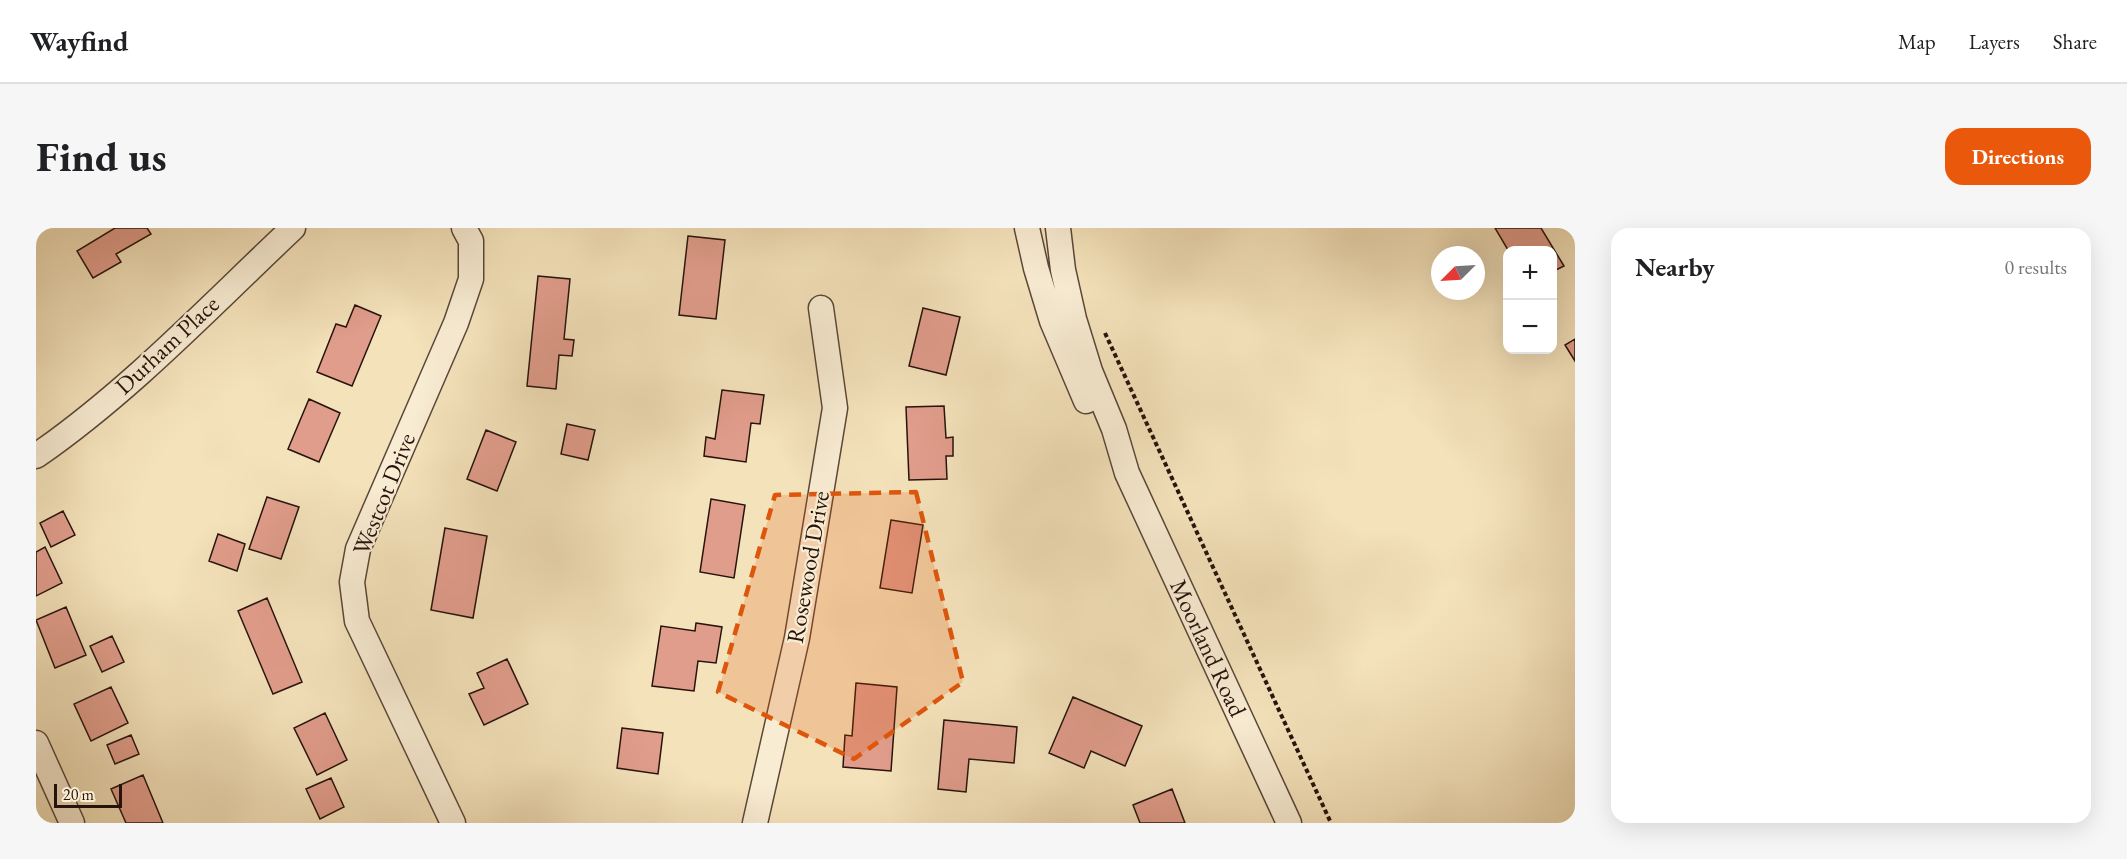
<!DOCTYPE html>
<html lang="en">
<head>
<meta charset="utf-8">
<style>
  :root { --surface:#fff; --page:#f6f6f6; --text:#202124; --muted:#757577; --line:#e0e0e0; --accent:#ea580c }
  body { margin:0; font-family:"EB Garamond",serif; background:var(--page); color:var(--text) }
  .controls { position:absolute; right:18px; top:18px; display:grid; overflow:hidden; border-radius:12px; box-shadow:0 6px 24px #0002 }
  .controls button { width:54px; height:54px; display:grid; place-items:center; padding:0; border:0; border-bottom:2px solid var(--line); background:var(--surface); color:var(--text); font:30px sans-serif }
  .compass { position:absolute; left:1395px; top:18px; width:54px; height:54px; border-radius:50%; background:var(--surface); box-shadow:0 6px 24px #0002; rotate:246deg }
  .scale { position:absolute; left:18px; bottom:15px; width:68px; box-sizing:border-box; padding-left:6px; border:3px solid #26130c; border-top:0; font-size:16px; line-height:21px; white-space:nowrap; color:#26130c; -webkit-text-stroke:4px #f8ecd3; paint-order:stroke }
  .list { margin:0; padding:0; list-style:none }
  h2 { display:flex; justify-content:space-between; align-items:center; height:78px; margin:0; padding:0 24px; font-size:26px }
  h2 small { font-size:20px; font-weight:400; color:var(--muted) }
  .map { position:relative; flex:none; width:1539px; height:595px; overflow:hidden; border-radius:18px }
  header { display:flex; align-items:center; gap:36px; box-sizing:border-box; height:84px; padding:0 30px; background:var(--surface); border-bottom:2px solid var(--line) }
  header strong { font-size:28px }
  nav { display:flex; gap:33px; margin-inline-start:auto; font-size:21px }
  .intro { display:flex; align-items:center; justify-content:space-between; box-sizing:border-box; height:144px; padding:0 36px }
  h1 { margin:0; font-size:42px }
  .button { padding:15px 27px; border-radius:18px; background:var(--accent); color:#fff; font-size:21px; font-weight:700 }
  main { display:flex; gap:36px; padding:0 36px }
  aside { flex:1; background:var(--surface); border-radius:18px; box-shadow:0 6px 24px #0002 }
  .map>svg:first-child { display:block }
  .building { fill:#e19d8c; stroke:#26130c; stroke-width:1.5 }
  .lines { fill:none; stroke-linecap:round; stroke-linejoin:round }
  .minor-casing { stroke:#5a4738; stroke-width:27 }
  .path { stroke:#26130c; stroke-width:4; stroke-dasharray:4.5 3; stroke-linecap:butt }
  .minor { stroke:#f8ecd3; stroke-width:24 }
  .marked { fill:#de560c; fill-opacity:0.2; stroke:#de560c; stroke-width:4.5; stroke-dasharray:12 8; stroke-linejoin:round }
  .labels { text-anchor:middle; stroke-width:4.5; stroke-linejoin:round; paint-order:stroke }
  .street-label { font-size:24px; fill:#26130c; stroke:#f8ecd3 }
</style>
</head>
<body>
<header>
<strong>Wayfind</strong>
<nav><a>Map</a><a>Layers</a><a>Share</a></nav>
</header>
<div class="intro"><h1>Find us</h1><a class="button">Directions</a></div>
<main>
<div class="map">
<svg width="1539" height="595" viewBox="0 0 1539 595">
  <rect width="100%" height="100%" fill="#f4e2bb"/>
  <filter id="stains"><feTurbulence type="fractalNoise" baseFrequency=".00333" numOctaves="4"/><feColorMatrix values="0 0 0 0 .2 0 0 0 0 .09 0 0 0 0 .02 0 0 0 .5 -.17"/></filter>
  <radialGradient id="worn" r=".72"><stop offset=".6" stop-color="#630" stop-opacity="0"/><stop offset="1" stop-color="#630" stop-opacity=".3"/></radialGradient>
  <path class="building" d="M79,0H111L115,6L80,26L85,34L57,50L41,23Z
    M1459,0H1505L1528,38L1516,44V22H1472Z
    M652,8L689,12L680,91L643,87Z
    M502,48L534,51L528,111L538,112L536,128L523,127L520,161L491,158Z
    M319,77L345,88L316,158L281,144L300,96L310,99Z
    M887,80L924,89L910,147L873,138Z
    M1539,111V133L1529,117Z
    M686,162L728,167L724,196L715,195L710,234L668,228L670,209L679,211Z
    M273,171L304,185L283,234L252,221Z
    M908,178L910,210L917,209V228H910L911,251L873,252L870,179Z
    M531,196L559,202L552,232L525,226Z
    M450,202L480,214L461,263L431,251Z
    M231,269L263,279L245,331L213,321Z
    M675,271L709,277L698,350L664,344Z
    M27,283L39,307L15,319L4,295Z
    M855,292L887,297L876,365L844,360Z
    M409,300L451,308L437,390L395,382Z
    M182,306L209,316L201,343L173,333Z
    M9,319L26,355L0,368V324Z
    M231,370L266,454L237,466L202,383Z
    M30,379L50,427L19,440L0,392Z
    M660,395L686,399L680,435L662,433L658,463L616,458L625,398L659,403Z
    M76,408L88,434L66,444L54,418Z
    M471,431L492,476L448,497L433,466L448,460L441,445Z
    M820,455L861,459L855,543L807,539L809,507L816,508Z
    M75,459L92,495L55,513L38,476Z
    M1037,469L1106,498L1089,538L1055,523L1048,540L1013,525Z
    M289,485L311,532L281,547L258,500Z
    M908,492L981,499L978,535L933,531L930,564L902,561Z
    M586,500L627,505L622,546L581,540Z
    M95,507L103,526L79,536L71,517Z
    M107,547L127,595H90L75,561Z
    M295,550L308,579L284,591L270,561Z
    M1136,561L1149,595H1104L1097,577Z"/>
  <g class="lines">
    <defs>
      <path id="minor" d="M991,0L1000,40L1016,93L1050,173
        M1022,0L1027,42L1038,91L1054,143L1078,201L1091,245L1253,595
        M0,228C94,163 174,78 257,0
        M0,515L36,595
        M417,595L321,393L316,354L322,321L420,95L435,51V13L428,0
        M719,595L761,410L799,180L785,80"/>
    </defs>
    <use href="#minor" class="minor-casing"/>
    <path class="path" d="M1069,105L1295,595"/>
    <use href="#minor" class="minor"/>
  </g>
  <path class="marked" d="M880,264L927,454L818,531L682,464L739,267Z"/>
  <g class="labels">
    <g class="street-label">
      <text transform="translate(131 117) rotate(-43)" y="8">Durham Place</text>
      <text transform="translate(348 266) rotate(-68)" y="8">Westcot Drive</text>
      <text transform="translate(772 339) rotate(-80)" y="8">Rosewood Drive</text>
      <text transform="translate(1172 420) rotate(65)" y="8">Moorland Road</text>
    </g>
  </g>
  <rect width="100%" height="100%" filter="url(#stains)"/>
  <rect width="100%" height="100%" fill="url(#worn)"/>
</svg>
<div class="controls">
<button>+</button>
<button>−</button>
</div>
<svg class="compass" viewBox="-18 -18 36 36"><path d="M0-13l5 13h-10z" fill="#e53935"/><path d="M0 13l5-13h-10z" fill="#757577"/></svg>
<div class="scale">20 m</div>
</div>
<aside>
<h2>Nearby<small>0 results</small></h2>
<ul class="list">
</ul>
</aside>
</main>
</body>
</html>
